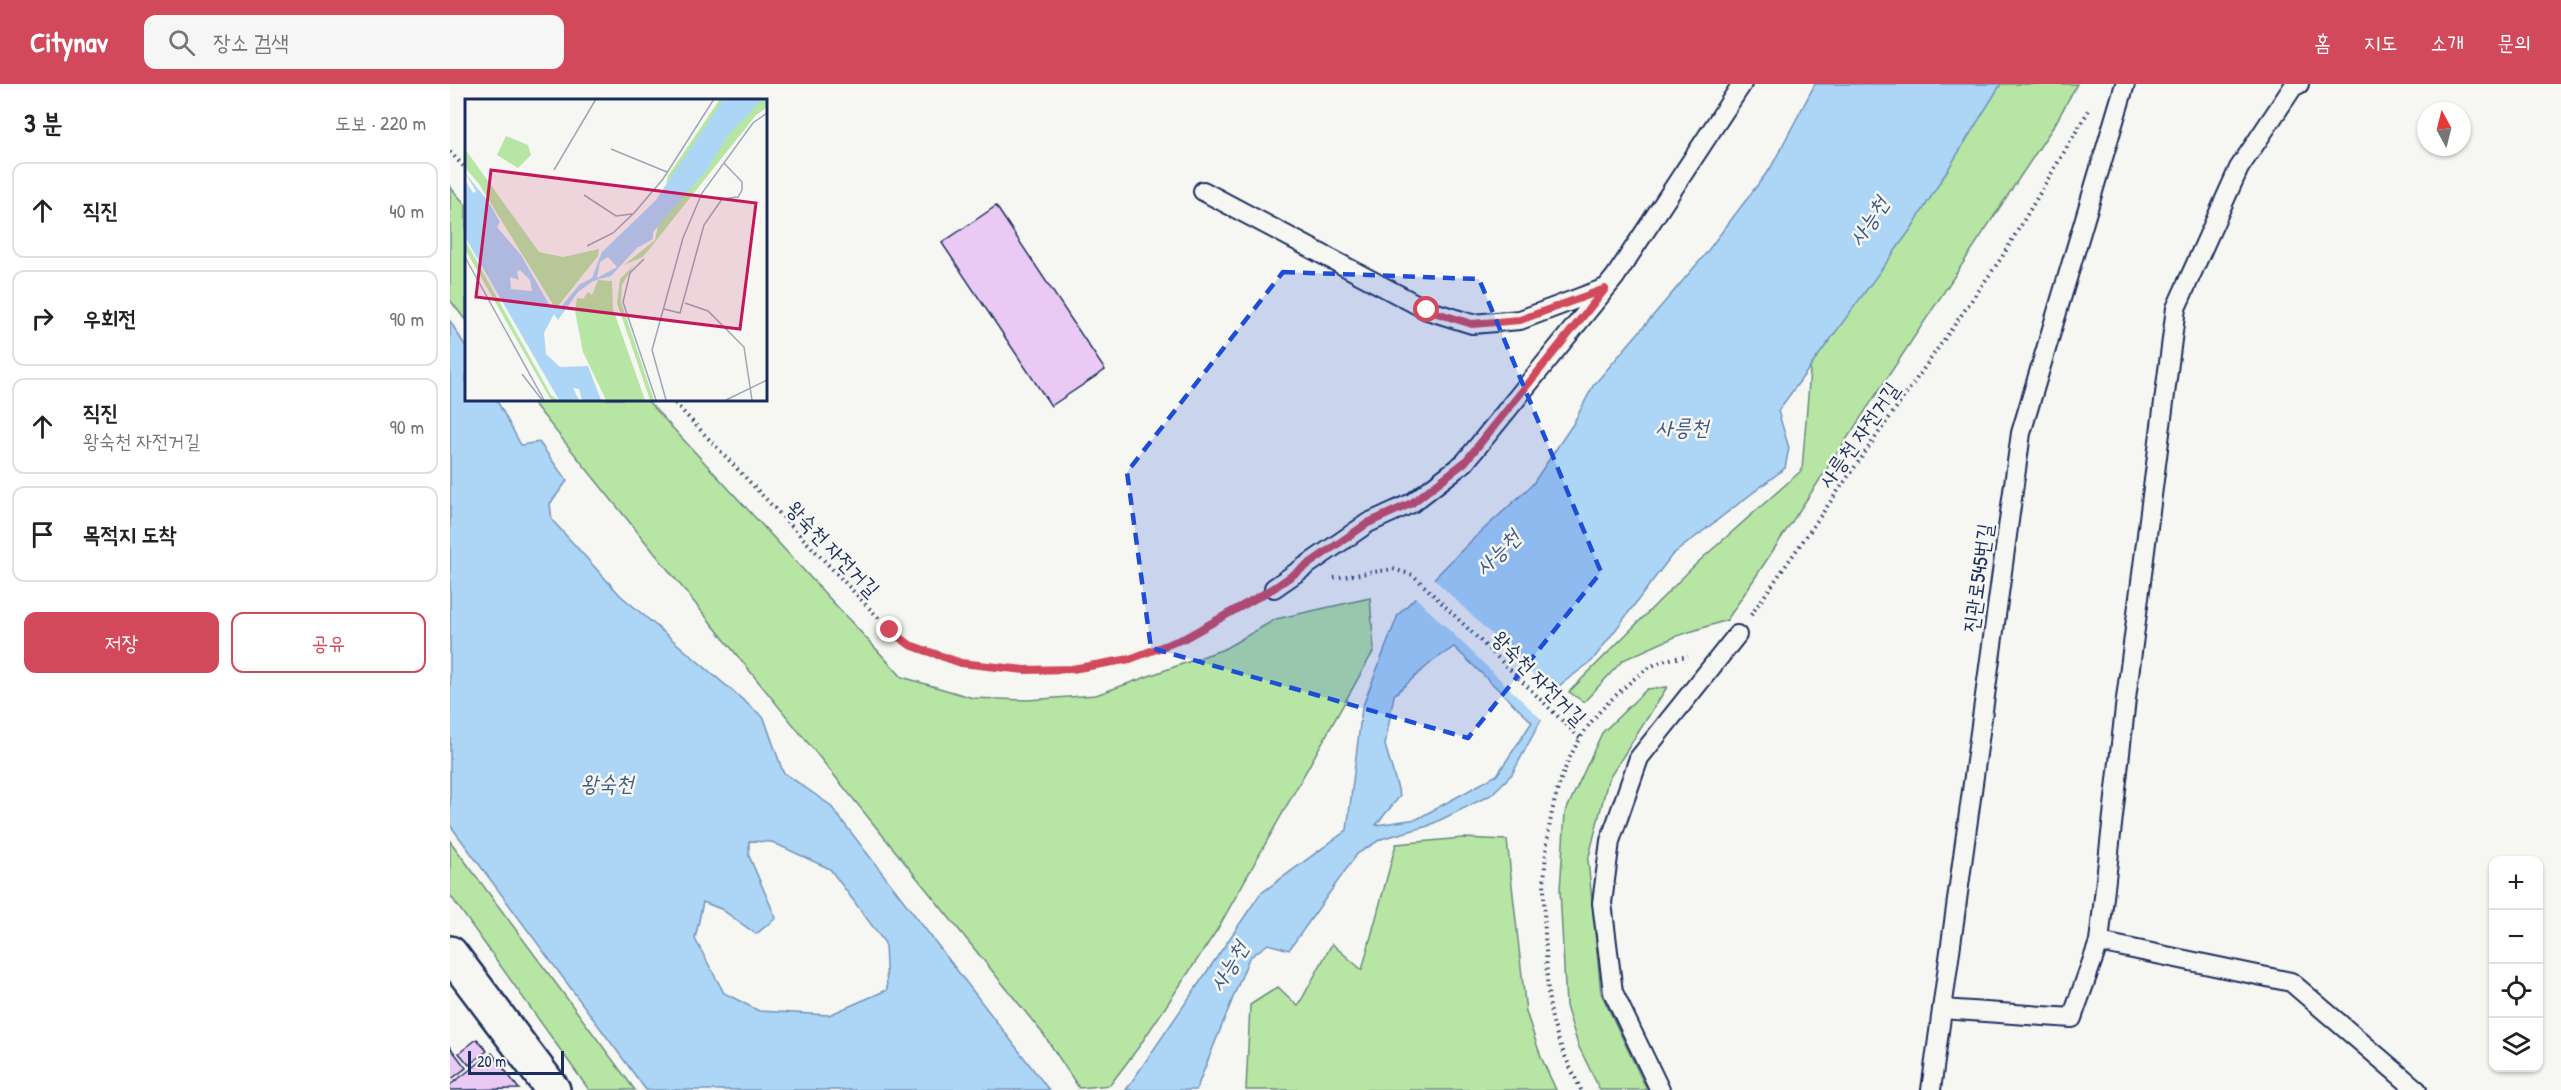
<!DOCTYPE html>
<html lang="ko">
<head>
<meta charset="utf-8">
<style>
  :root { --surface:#fff; --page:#f6f6f6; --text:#222; --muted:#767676; --line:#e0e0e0; --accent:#d1495b }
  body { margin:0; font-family:"Patrick Hand","Poor Story",sans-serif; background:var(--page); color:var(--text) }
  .controls { position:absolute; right:18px; bottom:18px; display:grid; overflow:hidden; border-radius:12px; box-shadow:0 2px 4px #0004 }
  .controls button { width:54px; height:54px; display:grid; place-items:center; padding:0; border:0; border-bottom:2px solid var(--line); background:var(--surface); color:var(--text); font:30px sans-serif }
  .compass { position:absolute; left:1967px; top:18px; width:54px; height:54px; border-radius:50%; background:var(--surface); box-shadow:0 2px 4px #0004; rotate:353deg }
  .scale { position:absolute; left:18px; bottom:15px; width:96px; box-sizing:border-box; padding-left:6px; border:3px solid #1b2f5e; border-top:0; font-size:16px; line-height:21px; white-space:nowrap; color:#1b2f5e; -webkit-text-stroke:4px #f6f6f2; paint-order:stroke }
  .stop { position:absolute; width:18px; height:18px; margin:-14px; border:4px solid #d1495b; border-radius:50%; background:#fff }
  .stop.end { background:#d1495b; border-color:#fff; box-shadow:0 2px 6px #0008 }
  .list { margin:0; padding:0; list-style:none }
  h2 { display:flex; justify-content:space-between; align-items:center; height:78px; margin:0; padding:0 24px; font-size:26px }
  h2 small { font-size:20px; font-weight:400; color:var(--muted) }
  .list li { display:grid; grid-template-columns:39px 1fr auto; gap:18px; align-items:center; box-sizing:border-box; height:96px; margin:0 12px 12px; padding:0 12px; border:2px solid var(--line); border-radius:12px }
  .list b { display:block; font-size:22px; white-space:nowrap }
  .list p { margin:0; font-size:20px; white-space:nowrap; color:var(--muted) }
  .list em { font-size:20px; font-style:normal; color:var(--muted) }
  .actions { display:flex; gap:12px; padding:18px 24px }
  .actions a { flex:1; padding:14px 0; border:2px solid var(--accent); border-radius:12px; text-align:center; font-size:21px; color:var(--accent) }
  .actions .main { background:var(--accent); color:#fff }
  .icon { flex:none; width:33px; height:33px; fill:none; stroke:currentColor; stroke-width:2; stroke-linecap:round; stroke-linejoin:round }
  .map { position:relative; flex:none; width:2111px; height:1006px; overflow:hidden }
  header { display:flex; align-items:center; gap:36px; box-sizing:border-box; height:84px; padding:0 30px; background:var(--accent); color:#fff }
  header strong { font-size:28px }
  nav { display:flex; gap:33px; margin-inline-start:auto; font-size:21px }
  .search { width:420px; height:54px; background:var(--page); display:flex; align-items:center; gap:15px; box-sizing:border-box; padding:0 21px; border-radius:12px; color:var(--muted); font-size:22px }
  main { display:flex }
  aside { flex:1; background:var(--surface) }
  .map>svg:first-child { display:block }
  .green { fill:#b7e5a3; stroke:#698a80; stroke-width:1.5 }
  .water { fill:#acd5f6; stroke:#7293b9; stroke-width:1.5; fill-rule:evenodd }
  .pier { fill:#f6f6f2 }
  .building { fill:#ebc9f5; stroke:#1b2f5e; stroke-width:1.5 }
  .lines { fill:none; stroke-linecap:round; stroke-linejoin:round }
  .lane-casing { stroke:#1b2f5e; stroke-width:22 }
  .street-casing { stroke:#1b2f5e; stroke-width:38 }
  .path { stroke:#1b2f5e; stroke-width:4; stroke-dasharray:1.5 4.5; stroke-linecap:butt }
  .lane { stroke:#f6f6f2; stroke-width:18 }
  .street { stroke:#f6f6f2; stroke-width:33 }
  .route { stroke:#d1495b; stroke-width:8 }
  .marked { fill:#1d4ed8; fill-opacity:0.2; stroke:#1d4ed8; stroke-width:4.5; stroke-dasharray:12 8; stroke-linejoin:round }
  .labels { text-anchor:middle; stroke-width:5; stroke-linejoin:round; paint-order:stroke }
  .street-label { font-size:21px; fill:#1b2f5e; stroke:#f6f6f2 }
  .water-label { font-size:22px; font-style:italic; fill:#3f5884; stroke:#f6f6f2 }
  .inset-road { fill:none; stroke:#9ea6b7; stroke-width:1.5 }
  .view { fill:#c2185b; fill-opacity:0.15; stroke:#c2185b; stroke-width:3 }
  .inset-edge { fill:none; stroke:#1b2f5e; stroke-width:3 }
</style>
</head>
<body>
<header>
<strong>Citynav</strong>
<div class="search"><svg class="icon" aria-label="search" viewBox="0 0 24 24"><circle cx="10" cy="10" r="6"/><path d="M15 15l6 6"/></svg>장소 검색</div>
<nav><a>홈</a><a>지도</a><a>소개</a><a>문의</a></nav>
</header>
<main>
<aside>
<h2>3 분<small>도보 · 220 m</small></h2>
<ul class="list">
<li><svg class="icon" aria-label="ahead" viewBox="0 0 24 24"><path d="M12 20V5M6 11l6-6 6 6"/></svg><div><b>직진</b></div><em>40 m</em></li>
<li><svg class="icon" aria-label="right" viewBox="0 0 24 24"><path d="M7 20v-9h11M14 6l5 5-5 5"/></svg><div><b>우회전</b></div><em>90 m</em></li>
<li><svg class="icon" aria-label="ahead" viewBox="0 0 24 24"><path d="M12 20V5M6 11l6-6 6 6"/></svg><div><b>직진</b><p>왕숙천 자전거길</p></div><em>90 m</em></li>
<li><svg class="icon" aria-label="arrive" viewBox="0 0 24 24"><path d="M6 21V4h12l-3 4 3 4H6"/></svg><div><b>목적지 도착</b></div></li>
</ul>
<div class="actions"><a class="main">저장</a><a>공유</a></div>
</aside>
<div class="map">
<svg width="2111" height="1006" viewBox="0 0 2111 1006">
  <rect width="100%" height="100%" fill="#f6f6f2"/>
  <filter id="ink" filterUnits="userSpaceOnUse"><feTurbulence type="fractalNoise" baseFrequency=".0167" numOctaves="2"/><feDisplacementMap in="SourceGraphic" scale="12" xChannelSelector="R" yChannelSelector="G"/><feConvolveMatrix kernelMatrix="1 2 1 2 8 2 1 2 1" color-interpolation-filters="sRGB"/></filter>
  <g filter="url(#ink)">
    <path class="green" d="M1383,0H1627L1605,40L1277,536L1227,552L1173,576L1134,618L1119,608L1247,479L1352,386Z
      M0,103L16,121V237L0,216Z
      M80,315H196L452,593L523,614L578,616L646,611L774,565L826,535L920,514L924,566L767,846L688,964L660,1001L629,1004L594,951Z
      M1217,603L1158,696L1138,776L1151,909L1197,1006H1150L1128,961L1116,922L1110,806L1115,729L1152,649L1197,605Z
      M1013,754L1057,756L1076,928L1091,973L1106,1006H796L800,921L828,903L848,922L882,860L912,886L946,760Z
      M0,757L185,1006H139L0,811Z"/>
    <path class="water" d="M1365,0H1551L1461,145L1328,327L1339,364L1335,384L1222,471L1142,577L1110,601L1062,690L1041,711L978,742L931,755L907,770L839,866L818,860L799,874L746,1006H676L810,810L897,746L912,624L948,531L1021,457L1082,401L1123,340L1143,302L1253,173L1321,83ZM1004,563L1082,638L1047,691L967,735L926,741L950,712L935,661L944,611L983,577Z
      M0,237L16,263V315H46L71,361L89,358L117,397L100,420L102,436L170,511L314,634L333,688L380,721L599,1006H196L0,741ZM299,757L322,758L380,785L435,859L437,906L379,931L309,927L274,909L245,855L253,818L271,825L306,850L326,834L299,772Z"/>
    <path class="pier" d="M982,493L1107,614L1094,638L964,512Z"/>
    <path class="building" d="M546,122L655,286L601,322L492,159Z
      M27,955L37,967L19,981L9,969Z
      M0,963L16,984L0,996Z
      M42,969L69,1005L0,1006V1001Z"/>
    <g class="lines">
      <defs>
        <path id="lane" d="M753,107L977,226L1022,240L1070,236L1153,205
          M824,504L918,439L962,419L1015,378L1165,193L1292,0
          M1649,858L1841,898L1967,1006
          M1492,925L1622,934L1649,858L1676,615L1726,224L1789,84L1843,3L1849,0
          M1210,1006L1163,908L1152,819L1160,757L1189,674L1287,551
          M1481,1006L1571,349L1675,0"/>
        <path id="street" d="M0,869L103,1006"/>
      </defs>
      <use href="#lane" class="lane-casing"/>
      <use href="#street" class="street-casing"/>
      <path class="path" d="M0,68L16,85
        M221,315L440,546C447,551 454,558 462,562C517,591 624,593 683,574C726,560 764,539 803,516
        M884,494L943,485L963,491L1130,654
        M1301,531L1552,173L1639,26
        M1131,1006C1122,987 1112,968 1106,948C1097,922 1097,893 1096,867C1090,778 1094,677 1164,613C1178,600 1194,584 1211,578C1219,574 1230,574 1238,572"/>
      <use href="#lane" class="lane"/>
      <use href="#street" class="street"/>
    </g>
  </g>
  <g class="lines" filter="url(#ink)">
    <path class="route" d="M440,546L460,561L511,579L575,586L622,585L680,575L735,554L824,504L918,439L962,419L1015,378L1155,205L1070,236L1022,240L977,226"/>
  </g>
  <path class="marked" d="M833,188L1029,195L1151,488L1018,654L701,564L677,388Z"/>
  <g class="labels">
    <g class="street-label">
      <text transform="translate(1409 351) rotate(-55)" y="7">사릉천 자전거길</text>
      <text transform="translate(383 465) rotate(46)" y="7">왕숙천 자전거길</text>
      <text transform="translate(1528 494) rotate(-82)" y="7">진관로545번길</text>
      <text transform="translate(1089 594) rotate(45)" y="7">왕숙천 자전거길</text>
    </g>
    <g class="water-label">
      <text transform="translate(1418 137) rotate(-57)" y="8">사능천</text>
      <text x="1232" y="351">사릉천</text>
      <text transform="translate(1047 468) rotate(-45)" y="8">사능천</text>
      <text x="157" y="707">왕숙천</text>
      <text transform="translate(778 882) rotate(-59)" y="8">사능천</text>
    </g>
  </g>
  <g transform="translate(15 15)">
    <rect width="302" height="302" fill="#f6f6f2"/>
    <path d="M255,0H301V9L291,16L178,158L159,166L190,141L203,77ZM41,37L63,46L66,56L53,69L32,56ZM0,50L74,153L98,158L134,150L133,157L93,207H89L14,85L2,71ZM0,141L86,296L93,301H86L0,150ZM169,166L157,186L156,203L189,301H185L152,204L155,180ZM133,181L147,182L148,210L180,301H141L118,253L110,212L112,199L118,200L123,193L127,196Z" fill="#b7e5a3"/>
    <path d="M259,0H298L265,34L241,72L188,133V140L172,149L146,177L128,182L113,193L93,221L89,215L79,234L81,255L95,268L123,267L136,301H117L114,290L108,289L114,301H94L0,138V81L8,94L11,92L0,74L23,102L35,123L32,128L56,156L85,207L94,210L115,185L127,179L137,153L190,102ZM143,158L152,168L132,179L135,163ZM55,171L65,181L67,192L46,190L45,178L54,181L52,173Z" fill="#acd5f6" fill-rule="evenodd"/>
    <path class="inset-road" d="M146,50L202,73M89,71L131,0M119,96L151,117L167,115M122,147L148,134L169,114L198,80L249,0M0,158L79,301M179,160L165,174L158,203L191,301M220,204L243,212L279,248L287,301M199,210L215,214L239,126L257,100L273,98L277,91V83L259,64M57,275L77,301M201,301L187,251L218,139L237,94L288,24L302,14M261,301L302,281"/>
    <path class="view" d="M26,71L291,104L275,230L11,198Z"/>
    <rect width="302" height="302" class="inset-edge"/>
  </g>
</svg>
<div class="controls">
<button>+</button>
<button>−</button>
<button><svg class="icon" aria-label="locate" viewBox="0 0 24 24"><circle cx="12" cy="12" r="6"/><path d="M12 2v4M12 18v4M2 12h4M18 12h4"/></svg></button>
<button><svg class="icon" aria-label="layers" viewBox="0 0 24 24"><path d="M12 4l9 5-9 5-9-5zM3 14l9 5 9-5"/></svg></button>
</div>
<svg class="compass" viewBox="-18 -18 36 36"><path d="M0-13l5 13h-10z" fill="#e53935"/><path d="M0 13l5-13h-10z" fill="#767676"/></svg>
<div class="scale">20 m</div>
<div class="stop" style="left:977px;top:226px"></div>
<div class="stop end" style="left:440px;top:546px"></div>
</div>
</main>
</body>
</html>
